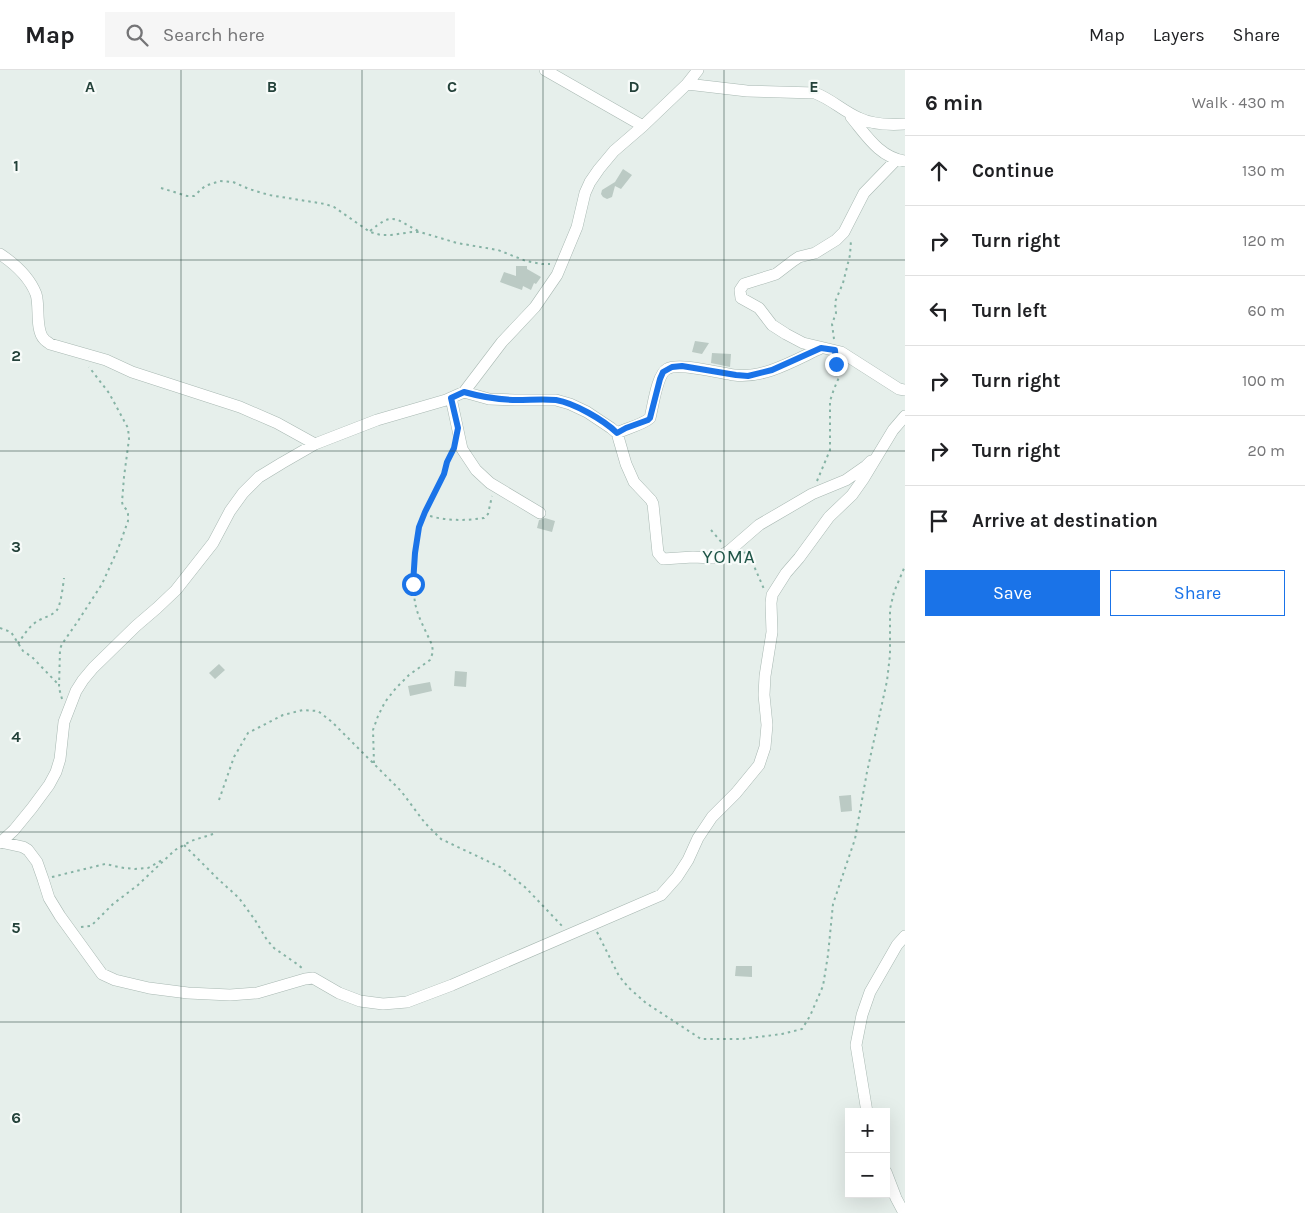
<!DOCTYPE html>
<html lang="en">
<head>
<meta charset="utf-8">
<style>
  :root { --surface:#fff; --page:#f6f6f6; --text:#202124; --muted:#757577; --line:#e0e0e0; --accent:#1a73e8 }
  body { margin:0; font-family:Karla,sans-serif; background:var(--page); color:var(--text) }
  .controls { position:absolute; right:15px; bottom:15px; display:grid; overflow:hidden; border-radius:0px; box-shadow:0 5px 20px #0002 }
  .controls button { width:45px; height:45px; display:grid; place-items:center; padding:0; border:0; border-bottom:1px solid var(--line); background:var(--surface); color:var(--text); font:25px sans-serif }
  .stop { position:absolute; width:15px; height:15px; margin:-11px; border:4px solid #1a73e8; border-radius:50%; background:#fff }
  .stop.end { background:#1a73e8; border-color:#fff; box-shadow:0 1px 5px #0008 }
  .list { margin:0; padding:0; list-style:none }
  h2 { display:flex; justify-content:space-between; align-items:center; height:65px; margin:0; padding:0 20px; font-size:21px }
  h2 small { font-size:16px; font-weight:400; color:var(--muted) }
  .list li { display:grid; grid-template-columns:32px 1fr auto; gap:15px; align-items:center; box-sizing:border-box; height:70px; padding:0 20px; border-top:1px solid var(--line) }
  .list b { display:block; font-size:19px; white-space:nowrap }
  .list em { font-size:16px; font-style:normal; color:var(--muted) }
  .actions { display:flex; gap:10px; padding:15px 20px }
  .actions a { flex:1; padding:11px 0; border:1px solid var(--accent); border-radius:0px; text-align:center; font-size:18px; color:var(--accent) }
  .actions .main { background:var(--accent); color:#fff }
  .icon { flex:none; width:28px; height:28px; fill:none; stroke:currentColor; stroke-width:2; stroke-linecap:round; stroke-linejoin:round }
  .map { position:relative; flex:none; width:905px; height:1143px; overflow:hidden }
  header { display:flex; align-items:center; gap:30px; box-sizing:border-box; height:70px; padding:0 25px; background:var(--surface); border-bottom:1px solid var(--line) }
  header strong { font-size:24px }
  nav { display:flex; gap:28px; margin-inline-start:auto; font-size:18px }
  .search { width:350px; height:45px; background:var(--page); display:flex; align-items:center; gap:12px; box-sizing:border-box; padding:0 18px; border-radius:0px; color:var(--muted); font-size:19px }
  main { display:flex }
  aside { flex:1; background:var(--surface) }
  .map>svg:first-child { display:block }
  .building { fill:#bbcac4 }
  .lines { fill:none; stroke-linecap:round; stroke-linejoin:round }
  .street-casing { stroke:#a8b8b2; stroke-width:12 }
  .path { stroke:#86b3a5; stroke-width:2; stroke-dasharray:2.5 4; stroke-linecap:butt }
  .street { stroke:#fff; stroke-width:11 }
  .route { stroke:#1a73e8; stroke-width:6 }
  .grid { fill:none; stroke:#24423a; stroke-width:1; stroke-opacity:0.55 }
  .labels { text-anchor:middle; stroke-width:4.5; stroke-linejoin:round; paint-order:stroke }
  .quarter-label { font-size:19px; letter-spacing:1px; fill:#1f5548; stroke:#f7fbf9 }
  .grid-label { font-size:16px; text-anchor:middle; font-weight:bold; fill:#24423a; stroke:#f7fbf9; stroke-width:4.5; stroke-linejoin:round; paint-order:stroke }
</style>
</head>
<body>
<header>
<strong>Map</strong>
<div class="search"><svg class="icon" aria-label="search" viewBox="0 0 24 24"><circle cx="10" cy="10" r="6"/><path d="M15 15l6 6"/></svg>Search here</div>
<nav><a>Map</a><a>Layers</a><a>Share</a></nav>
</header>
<main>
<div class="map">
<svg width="905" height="1143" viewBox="0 0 905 1143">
  <rect width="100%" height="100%" fill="#e6efeb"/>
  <path class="building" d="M623,99L632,105L621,119L615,116L612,127L607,129L603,127L601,124L602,120L615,112Z
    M516,196H527V199L541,207L536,214L534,213L531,220L523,216L522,220L500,212L504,202L516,206Z
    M695,271L709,273L702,284L692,282Z
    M712,283L731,284L730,297L711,293Z
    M545,448L555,451L552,462L537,458L539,450Z
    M219,594L225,600L215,609L209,603Z
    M455,601L467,602L466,617L454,616Z
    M430,612L432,621L410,626L408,616Z
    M851,725L852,741L841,742L839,726Z
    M736,896H752V907L735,906Z"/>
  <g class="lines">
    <defs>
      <path id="street" d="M545,0L643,56
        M687,14L747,21L815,23C831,29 843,41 859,48C873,55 890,55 905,54
        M851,47C866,65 880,88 905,91
        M896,90L864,123L844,162L836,170L815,183L799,187L793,191L776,204L744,214L740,220L741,228L759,238L772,255L786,264L803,273L841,282L899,319L905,320
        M0,184C15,194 29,206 36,224C40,236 35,260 44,269C45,271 48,272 50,274L106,290L132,302L240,337L277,353L315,374
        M464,322L489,329L515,330H556L570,334L587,342L611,358L617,363L626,394L634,412L651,430L653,434L658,483L663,489L693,487L713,488L722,485L729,481L759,455L812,424L846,410L866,396L871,391
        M451,328L462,379L476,400L490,413L540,443
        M617,363C627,358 642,355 650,348C653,337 657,304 667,299C678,292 720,303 734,305C764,309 795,290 821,278
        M1,772L23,777L28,780L37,792L43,809L49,828L60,846L102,904L115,910L149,918L188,923L230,925L257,923L305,909L313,908L339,923L360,931L383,934L407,932L452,915L661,825L677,807L688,790L698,768L712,747L736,723L759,695L765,677L767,655L764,625L765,606L772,562L771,533L772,525L786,503L799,488L829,447L852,425L864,408L893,360L905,346
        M0,773L14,760L32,738L49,715L56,702L60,689L64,652L76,621L83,610L93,598L136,556L157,538L176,520L213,473L230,441L243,423L259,407L282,393L315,374L377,350L446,330L464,322L502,272L535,237L557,205L577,157L585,123L590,112L599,99L614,81L643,56L687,14L698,0
        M867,1042L856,975L862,945L870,922L897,875L905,866
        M886,1102L896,1128L904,1143"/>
    </defs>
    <use href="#street" class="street-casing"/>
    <path class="path" d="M161,118L187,126H194L205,116L220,111L233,112L249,119L269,125L325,134L334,137L370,162L381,165H391L412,162H420L457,173L498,180L526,191L542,194H550
      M370,161C393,142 394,148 418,161
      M834,269L832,254L836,243L835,232L843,213L850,185L851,170
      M817,411L830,380V331L834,319L840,305L839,298L836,291
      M424,444C442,451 465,451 484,448L488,444L492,426
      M711,460L723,474
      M744,482L750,487L764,519
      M0,558L11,562L23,581L32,587L58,614
      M18,574C23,566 28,558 36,552C42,548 52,546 57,540C61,534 63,516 64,508
      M62,629L59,618L60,579L62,574L78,551L102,514L118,479L128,451V444L127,440L123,436L122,432L124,407L129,369L128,358L109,323L89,297
      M374,693L373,660L378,646L385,632L396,618L409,605L430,590L433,582L432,575C426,561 417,546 415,532C410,505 414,466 425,441C430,429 437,418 442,407C446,399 448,390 452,382
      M219,730L234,687L248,663L283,645L303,640L318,641L332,652L401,721L425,753L441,769L500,797L526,818L563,857
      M184,775L218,809L239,828L255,850L267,870L274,878L297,894L302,898
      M52,807L105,794L124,798L135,799L148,798L164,789
      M81,857L91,856L113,834L138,815L175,780L191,771L216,763
      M597,862L619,906L629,918L646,933L701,969H742L782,964L802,959L810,946L823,916L828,885L833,834L855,769L867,702L887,611L890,585V539L894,522L905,496"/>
    <use href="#street" class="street"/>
  </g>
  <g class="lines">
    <path class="route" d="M413,514L415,483L419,457L425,442L444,404L447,392L454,378L458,358L451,328L464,322C482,327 498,330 517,330C530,330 543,329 556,330C574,333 604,350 617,363L626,358L648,350L650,348L660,309L663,302L672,297L682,296L736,305L748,306L772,300L821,278L835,280L836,294"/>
  </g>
  <path class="grid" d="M181,0V1143M362,0V1143M543,0V1143M724,0V1143M0,190H905M0,381H905M0,572H905M0,762H905M0,952H905"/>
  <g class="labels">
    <g class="quarter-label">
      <text x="729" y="493">YOMA</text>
    </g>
  </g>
  <g class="grid-label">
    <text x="90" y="22">A</text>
    <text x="272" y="22">B</text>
    <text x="452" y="22">C</text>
    <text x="634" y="22">D</text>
    <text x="814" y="22">E</text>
    <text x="16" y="101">1</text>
    <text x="16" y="291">2</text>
    <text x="16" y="482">3</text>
    <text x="16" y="672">4</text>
    <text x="16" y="863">5</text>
    <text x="16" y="1053">6</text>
  </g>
</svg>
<div class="controls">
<button>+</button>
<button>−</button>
</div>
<div class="stop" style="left:413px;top:514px"></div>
<div class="stop end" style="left:836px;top:294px"></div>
</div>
<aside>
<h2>6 min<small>Walk · 430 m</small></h2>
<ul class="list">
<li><svg class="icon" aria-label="ahead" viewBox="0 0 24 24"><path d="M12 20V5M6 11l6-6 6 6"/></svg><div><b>Continue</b></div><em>130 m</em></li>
<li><svg class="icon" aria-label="right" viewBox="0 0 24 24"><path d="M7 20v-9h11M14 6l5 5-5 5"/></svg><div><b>Turn right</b></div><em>120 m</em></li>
<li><svg class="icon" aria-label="left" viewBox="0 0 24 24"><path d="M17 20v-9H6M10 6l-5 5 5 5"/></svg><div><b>Turn left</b></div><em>60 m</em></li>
<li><svg class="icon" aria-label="right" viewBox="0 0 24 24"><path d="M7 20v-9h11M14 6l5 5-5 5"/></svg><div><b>Turn right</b></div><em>100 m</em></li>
<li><svg class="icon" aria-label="right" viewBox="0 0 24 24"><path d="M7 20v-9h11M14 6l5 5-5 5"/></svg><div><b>Turn right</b></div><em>20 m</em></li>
<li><svg class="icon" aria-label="arrive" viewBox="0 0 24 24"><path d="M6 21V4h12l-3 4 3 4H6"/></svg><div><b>Arrive at destination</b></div></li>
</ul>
<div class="actions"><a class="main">Save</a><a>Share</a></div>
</aside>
</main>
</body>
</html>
